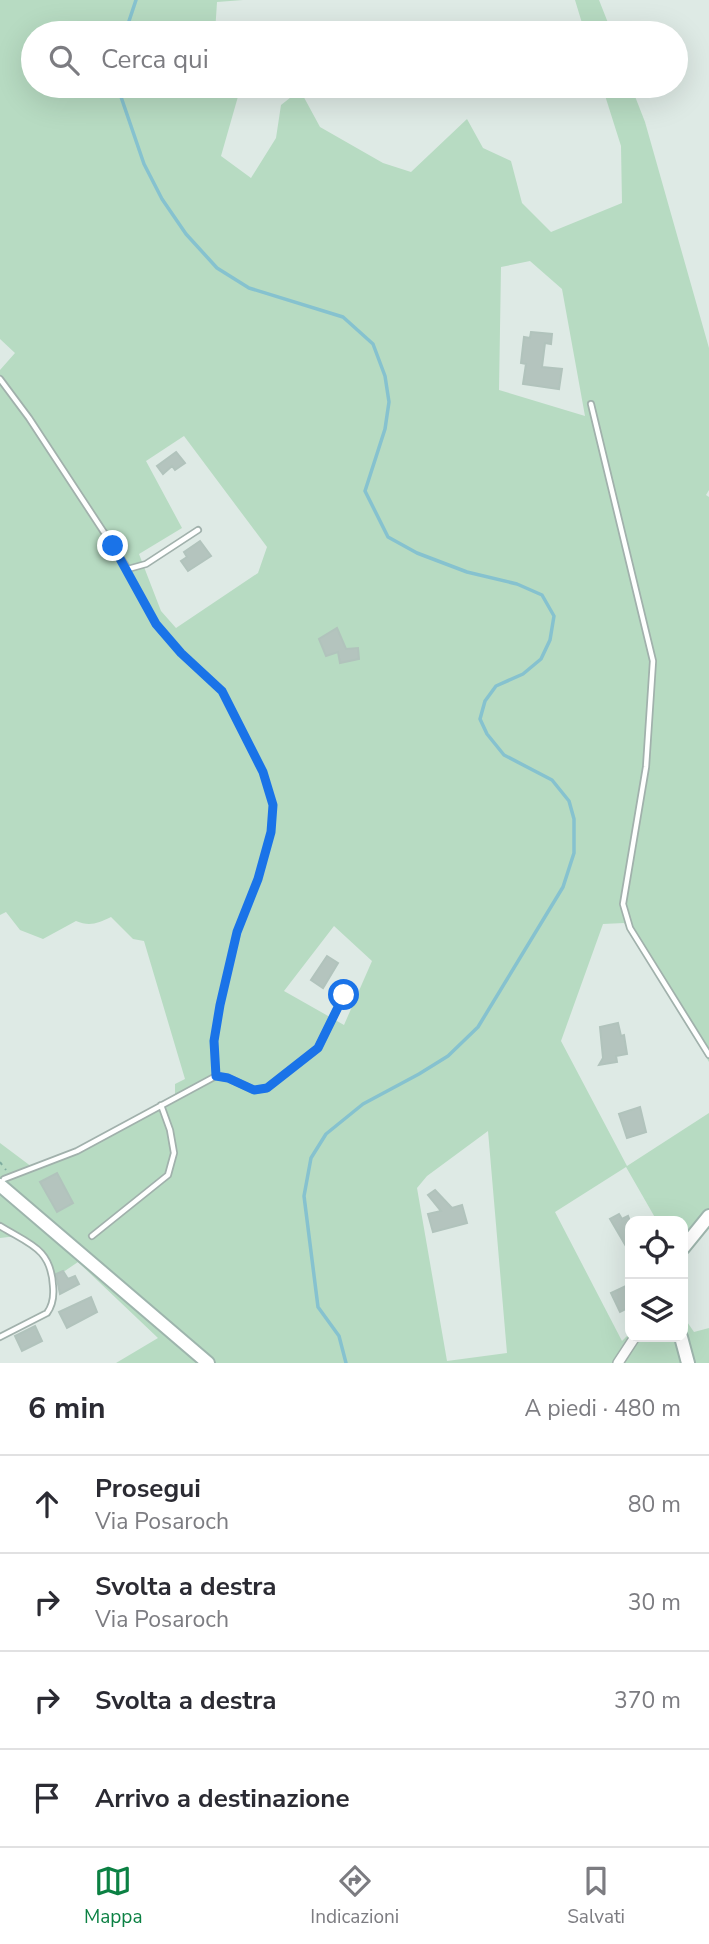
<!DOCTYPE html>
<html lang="it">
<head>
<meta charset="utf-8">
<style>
  :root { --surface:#fff; --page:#f2f2f3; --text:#2b2b33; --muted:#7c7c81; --line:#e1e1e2; --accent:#0b8043 }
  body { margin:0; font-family:"Nunito Sans",sans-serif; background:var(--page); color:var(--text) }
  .controls { position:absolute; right:21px; bottom:21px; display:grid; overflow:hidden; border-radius:14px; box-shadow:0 7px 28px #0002 }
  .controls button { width:63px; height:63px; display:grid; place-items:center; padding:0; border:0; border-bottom:2px solid var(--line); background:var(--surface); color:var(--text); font:35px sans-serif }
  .stop { position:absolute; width:21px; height:21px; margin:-16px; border:5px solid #1a73e8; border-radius:50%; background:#fff }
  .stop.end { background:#1a73e8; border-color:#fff; box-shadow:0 2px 7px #0008 }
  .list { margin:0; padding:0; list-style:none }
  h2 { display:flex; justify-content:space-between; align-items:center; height:91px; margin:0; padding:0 28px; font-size:30px }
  h2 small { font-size:23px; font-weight:400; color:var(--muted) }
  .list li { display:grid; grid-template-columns:46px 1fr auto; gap:21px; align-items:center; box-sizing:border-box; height:98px; padding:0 28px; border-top:2px solid var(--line) }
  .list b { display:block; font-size:26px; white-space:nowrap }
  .list p { margin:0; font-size:23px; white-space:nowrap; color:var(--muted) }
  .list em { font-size:23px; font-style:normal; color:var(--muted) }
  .icon { flex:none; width:38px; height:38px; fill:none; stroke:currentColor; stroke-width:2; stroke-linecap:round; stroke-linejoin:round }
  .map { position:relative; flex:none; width:709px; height:1363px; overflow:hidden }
  .search { position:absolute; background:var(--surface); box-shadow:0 7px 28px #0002; left:21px; right:21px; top:21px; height:77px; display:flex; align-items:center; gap:18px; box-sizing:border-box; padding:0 24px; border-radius:38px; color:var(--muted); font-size:26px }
  .sheet { height:483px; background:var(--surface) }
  nav { display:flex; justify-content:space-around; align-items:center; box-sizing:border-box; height:98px; border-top:2px solid var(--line); background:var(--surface); font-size:19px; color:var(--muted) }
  nav a { display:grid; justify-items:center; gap:4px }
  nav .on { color:var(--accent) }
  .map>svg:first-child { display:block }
  .green { fill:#b7dbc2; fill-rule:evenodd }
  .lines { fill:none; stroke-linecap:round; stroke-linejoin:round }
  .stream { stroke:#86c2cf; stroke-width:3.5 }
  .building { fill:#b4c4be; stroke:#b1c3bc; stroke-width:2 }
  .lane-casing { stroke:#a1b1ac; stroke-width:8 }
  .street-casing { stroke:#a1b1ac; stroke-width:12 }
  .secondary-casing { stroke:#9eb5ad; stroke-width:16 }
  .path { stroke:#7fada0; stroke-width:2; stroke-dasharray:3.5 5; stroke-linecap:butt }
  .lane { stroke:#fff; stroke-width:4.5 }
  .street { stroke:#fff; stroke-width:9 }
  .secondary { stroke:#fff; stroke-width:12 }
  .route { stroke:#1a73e8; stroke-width:9 }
</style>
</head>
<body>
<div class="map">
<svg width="709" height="1363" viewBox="0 0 709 1363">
  <rect width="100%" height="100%" fill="#deeae5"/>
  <path class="green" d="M0,0H243L217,2L215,33H33V86H241L221,156L251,178L276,138L281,105L300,90L320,127L383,163L411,172L467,119L483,148L511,161L522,203L551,232L622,203L621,146L602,86H631L645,122L709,348V490L706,495L709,497V1062L624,923L603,924L561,1041L627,1166L709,1113V1228L692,1244L683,1245V1221H657L626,1167L555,1212L622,1341L630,1333V1337H683V1316L694,1332L709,1328V1363H116L158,1338L78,1262L53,1279L49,1262L41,1251L17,1236L0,1238V1143L32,1167L100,1139L175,1094V1084L185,1079L144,941L133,939L111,917C98,923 90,927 76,921L43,939L20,930L6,912L0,915V370L15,353L0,339ZM530,261L562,289L585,416L499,390L501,267ZM184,436L267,547L258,573L176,628L161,611L139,554L182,528L146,461ZM334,926L372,961L344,1025L284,991ZM488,1131L507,1353L447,1361L417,1188L427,1176Z
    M575,0H599L612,33H585Z"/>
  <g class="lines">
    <path class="stream" d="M125,33L136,0
      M119,86V91L144,164L162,199L186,234L217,268L249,288L343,317L373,344L385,376L389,402L385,429L365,491L388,537L417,553L467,572L517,584L542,595L554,616L550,640L541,659L523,674L496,686L485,701L480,719L487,734L504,755L552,780L569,801L574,819V853L563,887L478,1027L448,1056L419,1074L363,1104L326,1134L311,1158L304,1196L318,1307L339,1336L346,1363"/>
  </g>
  <path class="building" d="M531,332L552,334L551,344L545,343L542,367L562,369L559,389L523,384L526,364L521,363L524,337L530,338Z
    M176,452L185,463L175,470L172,466L163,474L157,466Z
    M200,541L211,556L188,571L181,561L187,557L184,552Z
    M337,628L346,649L358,648L359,659L340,663L338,652L326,656L319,639Z
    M327,956L338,963L323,988L311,980Z
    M618,1023L621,1036L624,1035L627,1054L616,1056L617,1062L599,1065L603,1058L600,1027Z
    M640,1107L646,1132L627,1138L619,1114Z
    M57,1173L73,1203L57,1212L40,1182Z
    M435,1190L452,1208L462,1205L467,1223L433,1232L428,1214L441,1211L428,1195Z
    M619,1214L622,1219L628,1216L630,1221V1253L610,1219Z
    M63,1271L68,1279L75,1276L79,1284L60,1294L56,1274Z
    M630,1284V1307L620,1312L611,1293Z
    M91,1297L97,1312L67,1328L59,1312Z
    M35,1326L42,1341L22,1351L15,1336Z"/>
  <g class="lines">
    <defs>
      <path id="lane" d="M0,379L29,418L128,569L146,564L198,530
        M591,404L653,661L646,767L623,904L630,928L709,1055
        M4,1179L77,1151L216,1076L228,1078L254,1090L267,1088L318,1048L344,995
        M0,1226C29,1244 51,1248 53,1286C54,1296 53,1305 47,1313L0,1337
        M92,1236L168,1175L174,1153L170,1130L161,1105"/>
      <path id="street" d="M618,1363L635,1337"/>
      <path id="secondary" d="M0,1185L208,1363
        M683,1248L709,1216
        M681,1337L688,1363"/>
    </defs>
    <use href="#lane" class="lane-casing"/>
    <use href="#street" class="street-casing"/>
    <use href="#secondary" class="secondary-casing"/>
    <path class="path" d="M131,577L156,624L181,653L222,691L263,773L273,805L271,832L258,879L237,932L220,1005L214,1041L216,1067
      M0,1162L6,1170"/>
    <use href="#lane" class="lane"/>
    <use href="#street" class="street"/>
    <use href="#secondary" class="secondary"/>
  </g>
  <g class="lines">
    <path class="route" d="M113,546L156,624L181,653L222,691L263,772L273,805L271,832L258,879L237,932L220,1005L214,1041L216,1076L228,1078L254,1090L267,1088L318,1048L344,995"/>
  </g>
</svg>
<div class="controls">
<button><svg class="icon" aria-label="locate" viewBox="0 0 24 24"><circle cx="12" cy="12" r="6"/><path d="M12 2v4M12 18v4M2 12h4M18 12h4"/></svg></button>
<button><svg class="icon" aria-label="layers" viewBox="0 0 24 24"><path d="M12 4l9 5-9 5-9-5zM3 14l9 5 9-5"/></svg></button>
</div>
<div class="stop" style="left:344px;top:995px"></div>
<div class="stop end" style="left:113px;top:546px"></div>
<div class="search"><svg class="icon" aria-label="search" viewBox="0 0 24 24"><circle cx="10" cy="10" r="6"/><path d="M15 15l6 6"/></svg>Cerca qui</div>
</div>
<section class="sheet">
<h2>6 min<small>A piedi · 480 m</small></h2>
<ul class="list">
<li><svg class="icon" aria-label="ahead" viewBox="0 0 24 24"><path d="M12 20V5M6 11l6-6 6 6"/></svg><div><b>Prosegui</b><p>Via Posaroch</p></div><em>80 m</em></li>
<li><svg class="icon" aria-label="right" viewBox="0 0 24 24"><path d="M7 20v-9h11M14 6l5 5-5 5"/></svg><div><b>Svolta a destra</b><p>Via Posaroch</p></div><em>30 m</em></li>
<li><svg class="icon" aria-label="right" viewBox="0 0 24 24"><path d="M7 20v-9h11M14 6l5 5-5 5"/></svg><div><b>Svolta a destra</b></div><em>370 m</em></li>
<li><svg class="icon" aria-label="arrive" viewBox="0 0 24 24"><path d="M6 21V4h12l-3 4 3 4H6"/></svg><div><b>Arrivo a destinazione</b></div></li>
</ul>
</section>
<nav>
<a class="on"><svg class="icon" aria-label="map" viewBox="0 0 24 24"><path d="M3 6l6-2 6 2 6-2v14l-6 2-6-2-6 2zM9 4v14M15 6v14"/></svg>Mappa</a>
<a><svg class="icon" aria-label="directions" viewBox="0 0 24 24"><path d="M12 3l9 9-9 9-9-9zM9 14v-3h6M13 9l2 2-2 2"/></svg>Indicazioni</a>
<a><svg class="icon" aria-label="saved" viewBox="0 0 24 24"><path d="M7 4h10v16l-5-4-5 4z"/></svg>Salvati</a>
</nav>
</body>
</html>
